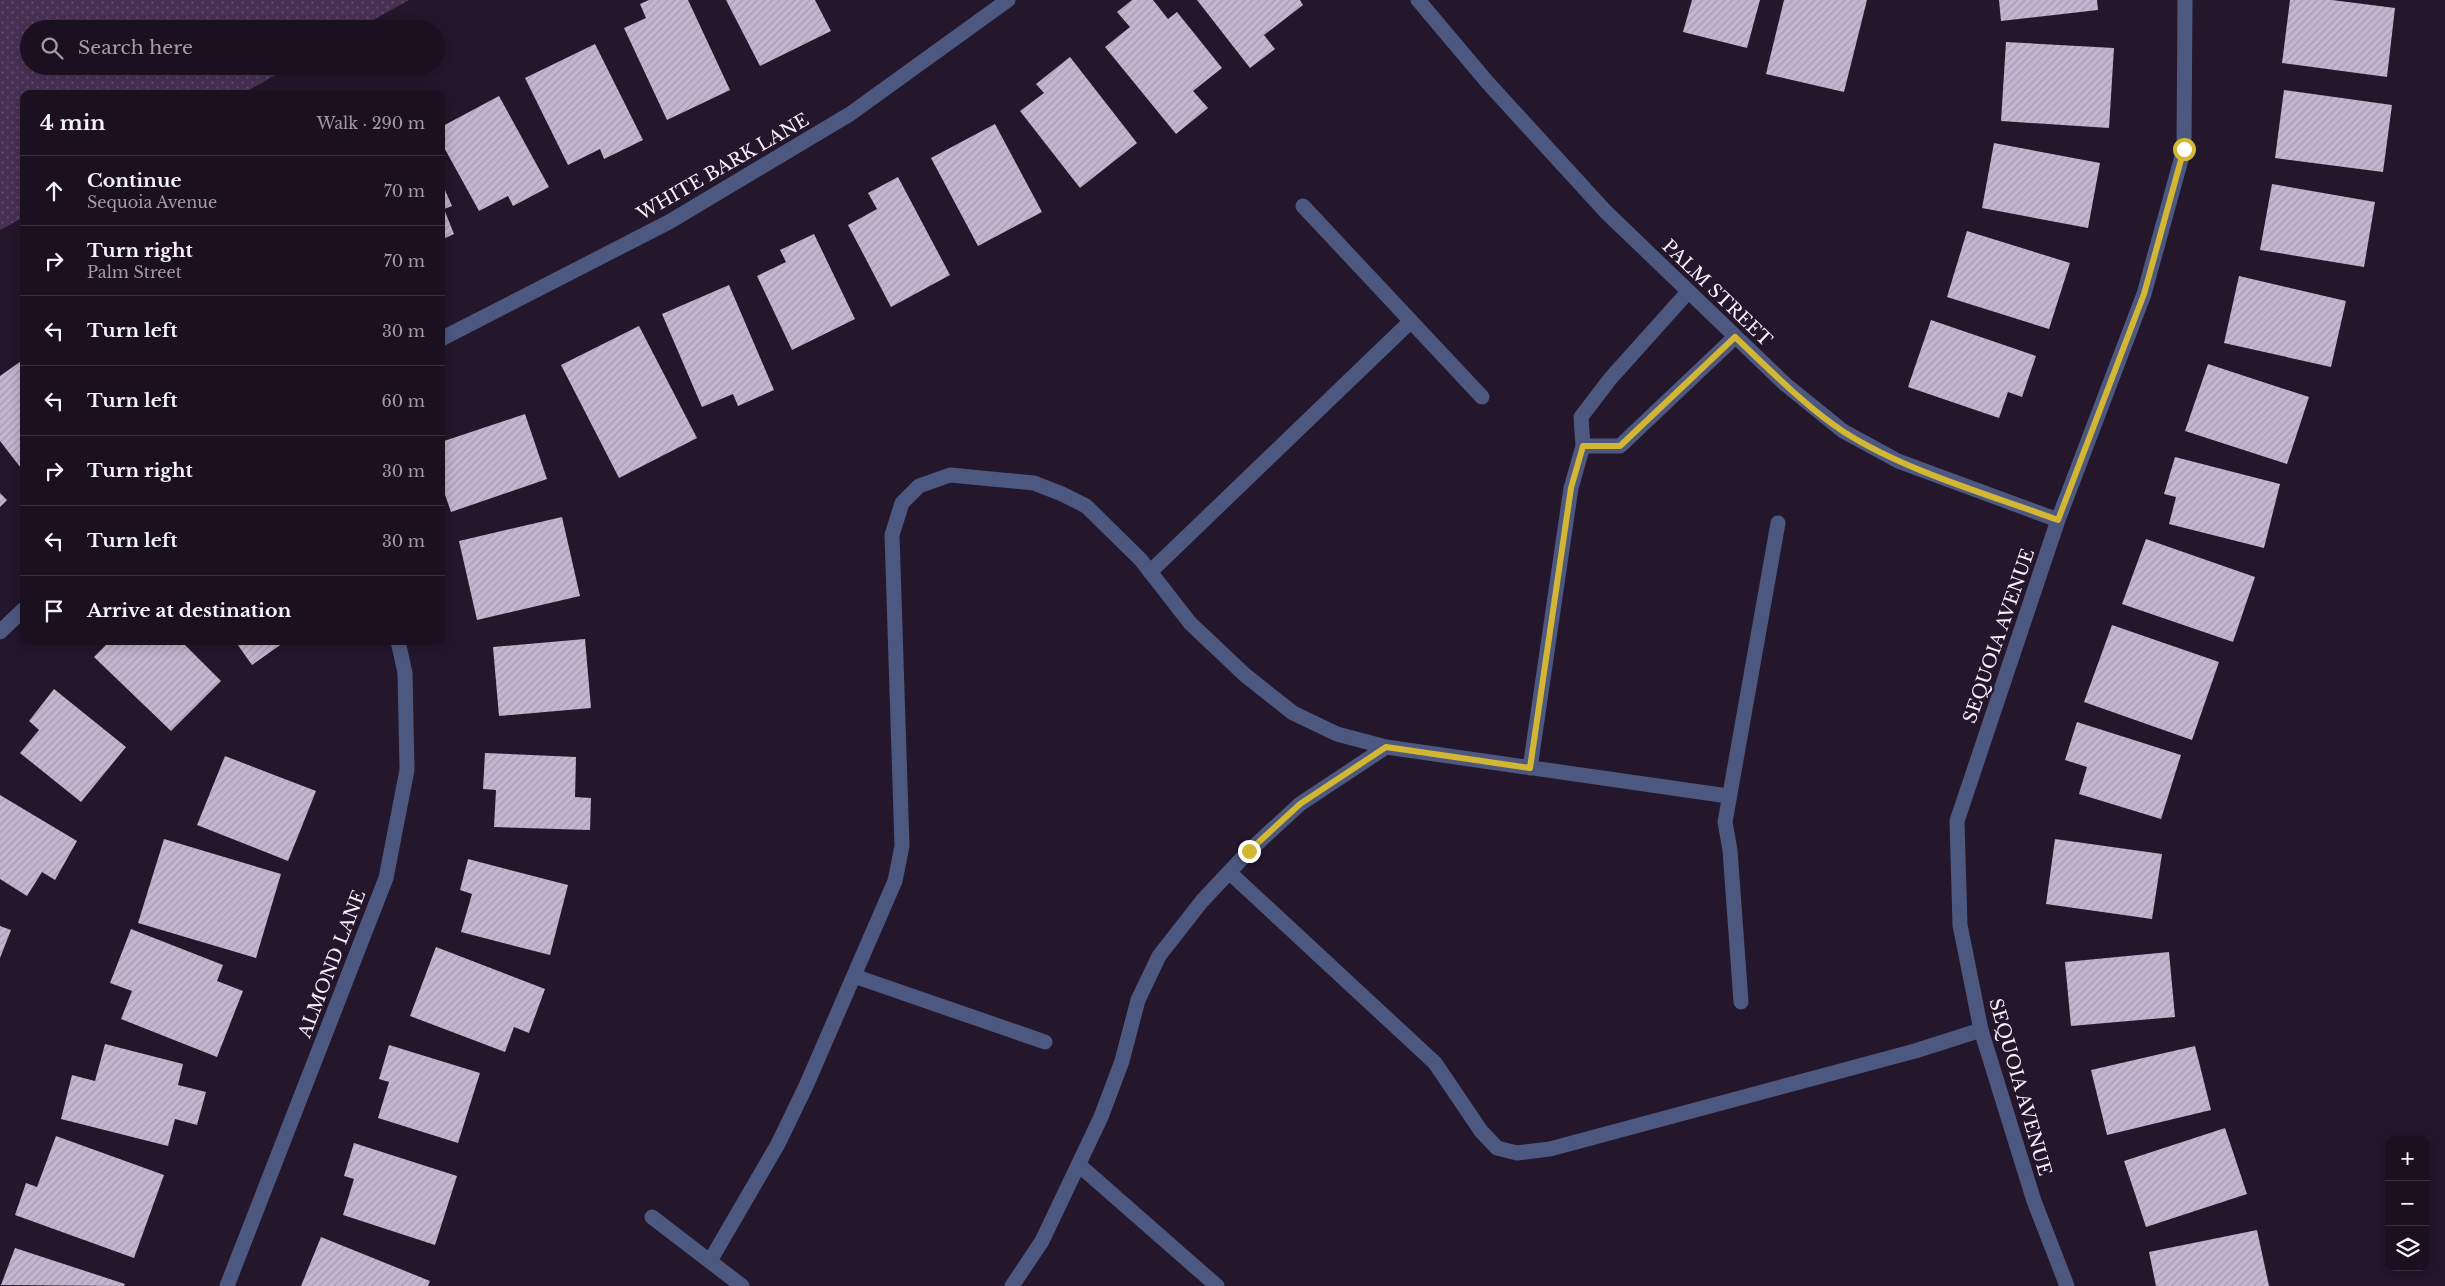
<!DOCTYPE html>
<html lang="en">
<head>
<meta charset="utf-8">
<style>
  :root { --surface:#1b1020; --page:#241929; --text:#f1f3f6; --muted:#a09da5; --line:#39303e }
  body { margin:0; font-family:"Libre Baskerville",serif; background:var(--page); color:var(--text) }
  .controls { position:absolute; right:15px; bottom:15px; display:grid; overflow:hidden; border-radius:10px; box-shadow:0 2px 12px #0003 }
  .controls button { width:45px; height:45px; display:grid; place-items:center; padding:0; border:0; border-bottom:1px solid var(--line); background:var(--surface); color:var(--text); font:25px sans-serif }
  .stop { position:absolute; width:15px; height:15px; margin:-11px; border:4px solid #d4b635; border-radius:50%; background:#fff }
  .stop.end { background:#d4b635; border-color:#fff; box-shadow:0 1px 5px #0008 }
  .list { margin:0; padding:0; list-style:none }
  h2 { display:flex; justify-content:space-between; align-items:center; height:65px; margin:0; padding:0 20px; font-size:21px }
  h2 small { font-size:16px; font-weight:400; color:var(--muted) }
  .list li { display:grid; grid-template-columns:32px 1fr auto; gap:15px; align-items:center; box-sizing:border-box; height:70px; padding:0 20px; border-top:1px solid var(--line) }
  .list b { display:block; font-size:19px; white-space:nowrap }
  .list p { margin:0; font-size:16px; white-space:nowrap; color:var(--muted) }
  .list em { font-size:16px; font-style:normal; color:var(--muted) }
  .icon { flex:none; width:28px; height:28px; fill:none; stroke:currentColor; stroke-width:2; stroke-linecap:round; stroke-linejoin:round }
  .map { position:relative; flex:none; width:2445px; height:1286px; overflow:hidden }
  .search { position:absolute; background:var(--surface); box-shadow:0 2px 12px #0003; left:20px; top:20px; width:425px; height:55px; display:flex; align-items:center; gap:12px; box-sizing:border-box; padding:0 18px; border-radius:28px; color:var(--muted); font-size:19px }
  .panel { position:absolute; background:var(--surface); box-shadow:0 2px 12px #0003; left:20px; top:90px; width:425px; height:555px; border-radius:10px }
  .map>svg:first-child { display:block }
  .green { fill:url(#green-dots) }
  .building { fill:url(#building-hatch) }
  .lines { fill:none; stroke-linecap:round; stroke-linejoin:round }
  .lane { stroke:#4c5880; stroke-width:15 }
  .street { stroke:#4c5880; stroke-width:15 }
  .route { stroke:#d4b635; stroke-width:6 }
  .labels { text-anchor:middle; stroke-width:5; stroke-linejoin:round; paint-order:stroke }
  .street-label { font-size:18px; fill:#f8eefd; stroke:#24162b }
</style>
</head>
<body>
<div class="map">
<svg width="2445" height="1286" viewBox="0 0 2445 1286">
  <defs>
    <pattern id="green-dots" width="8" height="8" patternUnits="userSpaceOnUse" patternTransform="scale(1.25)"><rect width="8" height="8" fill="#483053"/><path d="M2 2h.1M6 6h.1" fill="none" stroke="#634e6d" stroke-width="1.8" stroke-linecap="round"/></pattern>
    <pattern id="building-hatch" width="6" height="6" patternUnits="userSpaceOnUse" patternTransform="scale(1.25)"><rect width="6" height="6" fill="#c6b4d0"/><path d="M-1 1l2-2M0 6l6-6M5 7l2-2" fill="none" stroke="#a799af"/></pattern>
  </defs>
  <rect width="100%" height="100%" fill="#24162b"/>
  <path class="green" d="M0,0H409L357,29H29V66H291L242,94H24V217L0,230Z"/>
  <path class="building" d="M649,0H688L730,90L667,120L624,28L646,18L640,4Z
    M726,0H815L831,31L760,66Z
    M1132,0H1153L1168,19L1177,12L1222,68L1193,91L1208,108L1176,134L1105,47L1130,27L1117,12Z
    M1197,0H1300L1303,5L1264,35L1275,49L1250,68Z
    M1692,0H1760L1747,48L1683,32Z
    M1784,0H1867L1844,92L1766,74Z
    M1999,0H2097L2098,10L2001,21Z
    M2290,0H2332L2395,8L2387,77L2282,63Z
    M2006,42L2114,48L2109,128L2001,121Z
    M595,44L643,140L604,159L600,149L568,165L525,78Z
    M1070,57L1137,143L1080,188L1020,111L1044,93L1036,84Z
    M2284,90L2392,105L2383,172L2275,158Z
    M499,96L549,187L513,206L508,196L479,211L441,142V127Z
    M995,124L1042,212L978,246L931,158Z
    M1994,143L2100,163L2088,228L1982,208Z
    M898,177L950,275L891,307L848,225L877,209L868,193Z
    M441,181L452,206L444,209L454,234L441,240Z
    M2272,184L2375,202L2364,267L2260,250Z
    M1967,231L2070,263L2049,329L1947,297Z
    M814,234L855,319L792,350L757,276L786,262L780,250Z
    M2239,276L2346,301L2331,367L2224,343Z
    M729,285L774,390L738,406L733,394L702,407L662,314Z
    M1931,320L2036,356L2022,397L2008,392L1999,418L1908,387Z
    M639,326L697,438L619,478L561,365Z
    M24,359V472L0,441V376Z
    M2208,364L2309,397L2287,464L2185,431Z
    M525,414L547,479L451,512L441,483V442Z
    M2175,457L2280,484L2264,548L2169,524L2176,497L2164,494Z
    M0,493L7,500L0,507Z
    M562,517L580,596L477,620L459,541Z
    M2146,539L2255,577L2233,642L2122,604Z
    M2112,625L2219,662L2192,740L2084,702Z
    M585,639L591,708L499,716L493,647Z
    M110,641H181L221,681L171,731L94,657Z
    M235,641H286L252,665Z
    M54,689L126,747L81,802L20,753L39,730L29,721Z
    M2077,722L2181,755L2161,819L2079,794L2087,767L2065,760Z
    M485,753L576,757L575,797L591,798L590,830L494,827L496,790L483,789Z
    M225,756L316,791L288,861L197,825Z
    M0,795L77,841L55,880L42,872L27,896L0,879Z
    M164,839L281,874L256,958L138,923Z
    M2055,839L2162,854L2152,919L2046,904Z
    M468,859L568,885L550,955L461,932L472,894L460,890Z
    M0,926L11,930L0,958Z
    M131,929L223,965L217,981L243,991L217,1057L121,1019L132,991L110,983Z
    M436,947L545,989L529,1033L514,1027L505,1052L410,1016Z
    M2169,952L2175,1017L2071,1026L2065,962Z
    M105,1044L183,1064L178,1085L206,1092L197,1125L175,1119L168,1146L61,1119L72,1075L95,1081Z
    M389,1045L480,1073L458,1143L378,1118L389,1082L379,1079Z
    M2195,1046L2211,1110L2107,1135L2091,1070Z
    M2225,1128L2247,1194L2146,1227L2124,1161Z
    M56,1136L164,1175L134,1258L15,1215L26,1183L37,1187Z
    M354,1143L457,1176L435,1245L343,1215L354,1179L344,1176Z
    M2257,1230L2269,1286H2156L2149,1252Z
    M321,1237L430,1281L428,1286H301Z
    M15,1248L125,1284L124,1286L1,1285Z"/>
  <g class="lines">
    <path class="lane" d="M1303,206L1482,397
      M1583,446H1620L1735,337
      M1150,572L1411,321
      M1530,768L1571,488L1583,446L1581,417L1610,379L1688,292
      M1229,872L1435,1063L1481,1131L1497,1148L1517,1153L1550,1149L1915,1051L1981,1030
      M854,976L1045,1042
      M1741,1002L1730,850L1725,822L1778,523
      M1079,1165L1217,1286
      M652,1217L742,1286
      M710,1261L778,1144L806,1086L895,881L902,846L892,535L902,503L919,486L950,475L1034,483L1062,494L1086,506L1141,560L1190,623L1245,675L1293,713L1337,734L1386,747L1728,796
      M1012,1286L1042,1241L1101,1117L1122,1061L1138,1000L1159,956L1202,901L1249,851L1300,804L1386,747"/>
    <path class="street" d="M1418,0L1488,83L1606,212L1785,384L1843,431L1898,461L2058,520
      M441,339L669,222L850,114L1008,0
      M0,632L24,609
      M227,1286L386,878L407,770L405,673L398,641
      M2067,1286L2034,1201L1981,1030L1960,925L1957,821L2058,520L2144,294L2184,149L2185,0"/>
  </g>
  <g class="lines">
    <path class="route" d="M1249,851L1300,804L1386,747L1530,768L1571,488L1583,446H1620L1735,337C1768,368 1807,408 1844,432C1905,471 1990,495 2058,520L2144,294L2184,149"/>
  </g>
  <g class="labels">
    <g class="street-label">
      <text transform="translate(723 167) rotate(-30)" y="6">WHITE BARK LANE</text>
      <text transform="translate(1717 293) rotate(44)" y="6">PALM STREET</text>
      <text transform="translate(1999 636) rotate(-71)" y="6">SEQUOIA AVENUE</text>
      <text transform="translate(332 964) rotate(-69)" y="6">ALMOND LANE</text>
      <text transform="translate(2020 1087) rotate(74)" y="6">SEQUOIA AVENUE</text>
    </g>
  </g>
</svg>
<div class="controls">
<button>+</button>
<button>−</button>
<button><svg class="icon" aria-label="layers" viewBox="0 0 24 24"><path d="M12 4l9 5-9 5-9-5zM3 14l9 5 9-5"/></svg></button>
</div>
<div class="stop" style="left:2184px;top:149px"></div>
<div class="stop end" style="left:1249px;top:851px"></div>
<div class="search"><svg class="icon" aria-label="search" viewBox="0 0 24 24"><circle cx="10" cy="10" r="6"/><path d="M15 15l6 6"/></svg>Search here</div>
<section class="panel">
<h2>4 min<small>Walk · 290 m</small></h2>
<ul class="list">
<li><svg class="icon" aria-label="ahead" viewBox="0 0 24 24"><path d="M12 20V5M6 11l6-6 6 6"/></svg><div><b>Continue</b><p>Sequoia Avenue</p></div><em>70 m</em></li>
<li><svg class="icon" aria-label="right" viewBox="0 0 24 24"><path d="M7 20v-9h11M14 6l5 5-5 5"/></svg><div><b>Turn right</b><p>Palm Street</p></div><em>70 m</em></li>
<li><svg class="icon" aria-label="left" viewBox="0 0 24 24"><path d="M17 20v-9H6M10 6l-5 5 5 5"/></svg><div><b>Turn left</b></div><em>30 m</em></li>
<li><svg class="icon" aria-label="left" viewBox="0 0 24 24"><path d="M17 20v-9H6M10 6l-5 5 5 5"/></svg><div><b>Turn left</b></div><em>60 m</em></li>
<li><svg class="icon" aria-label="right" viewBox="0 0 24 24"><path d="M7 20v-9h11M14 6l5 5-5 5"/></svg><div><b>Turn right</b></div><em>30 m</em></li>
<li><svg class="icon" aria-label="left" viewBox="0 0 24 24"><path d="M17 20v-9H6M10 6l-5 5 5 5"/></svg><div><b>Turn left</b></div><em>30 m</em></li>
<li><svg class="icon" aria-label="arrive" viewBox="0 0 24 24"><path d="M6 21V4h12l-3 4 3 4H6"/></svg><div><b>Arrive at destination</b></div></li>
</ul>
</section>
</div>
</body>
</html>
